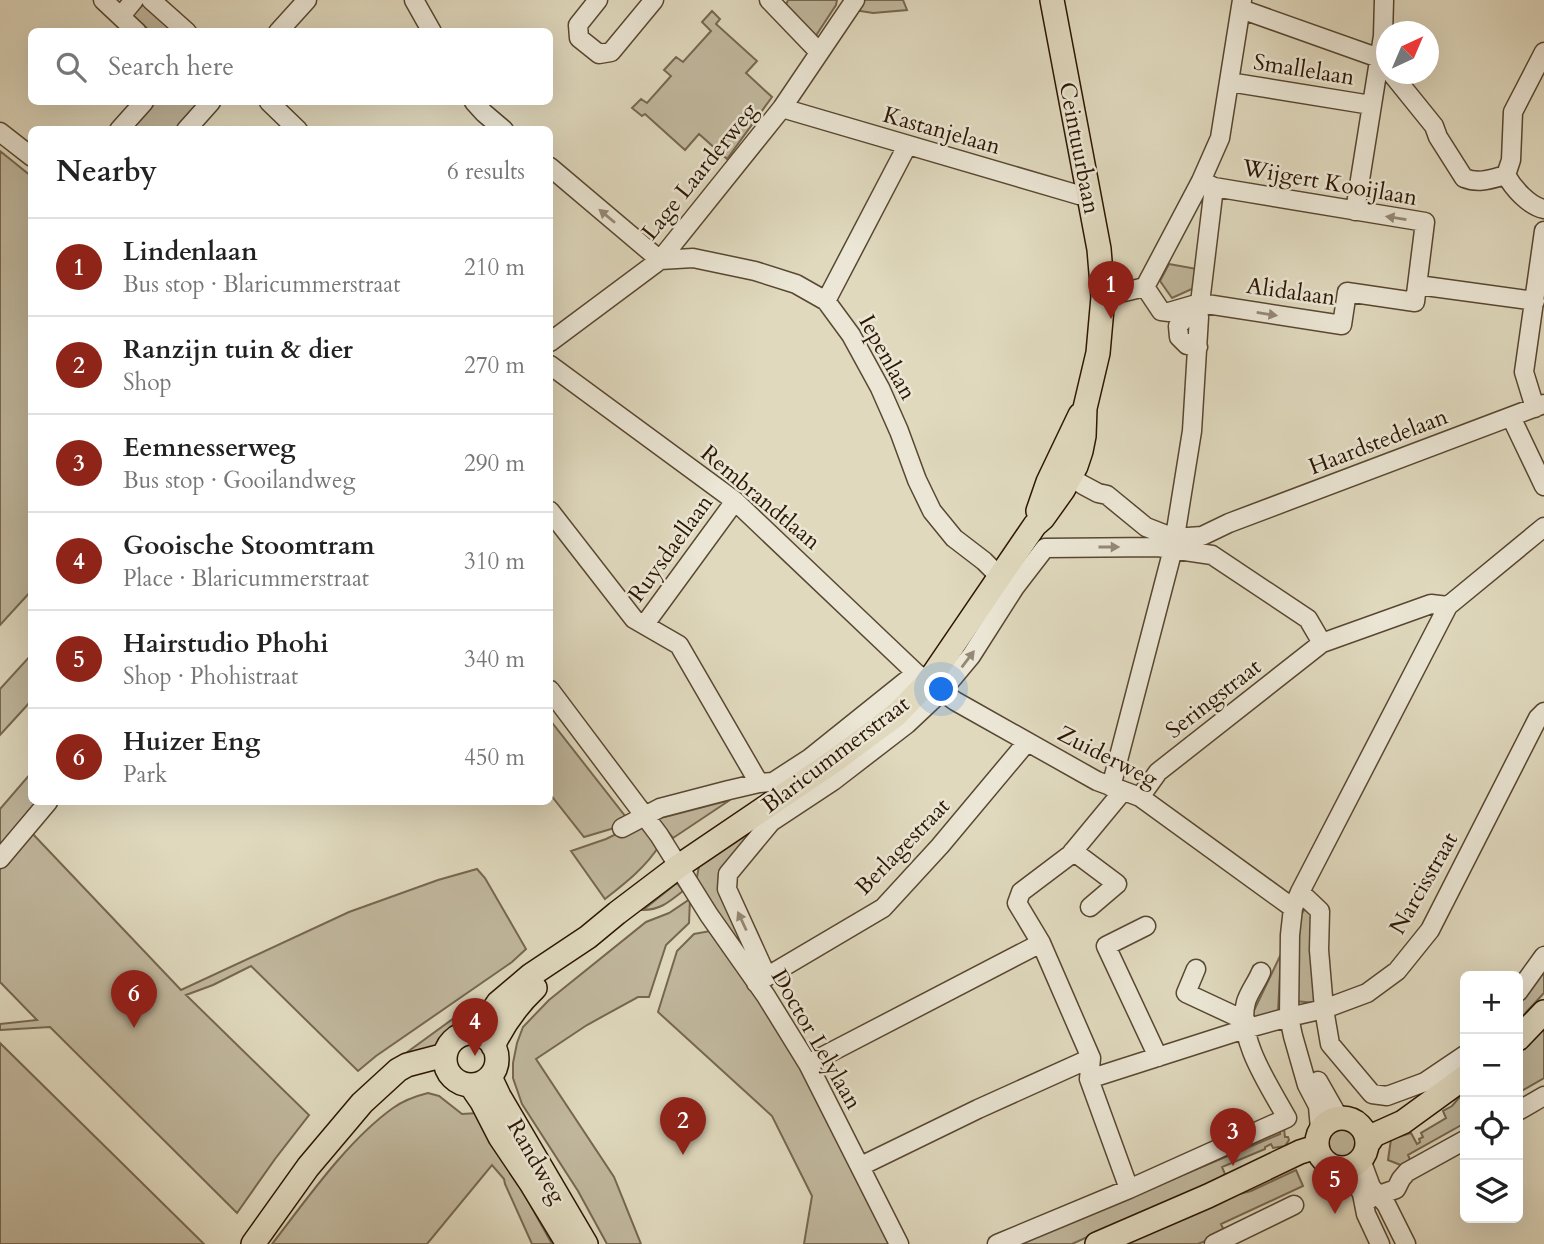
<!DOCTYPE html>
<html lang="en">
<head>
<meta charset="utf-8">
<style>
  :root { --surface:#fff; --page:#f6f6f6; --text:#222; --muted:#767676; --line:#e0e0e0; --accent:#8f2418 }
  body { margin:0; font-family:Cardo,serif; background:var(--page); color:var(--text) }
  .controls { position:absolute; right:21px; bottom:21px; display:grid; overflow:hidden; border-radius:10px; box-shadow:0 7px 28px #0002 }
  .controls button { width:63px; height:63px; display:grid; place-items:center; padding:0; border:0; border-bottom:2px solid var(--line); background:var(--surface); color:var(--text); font:35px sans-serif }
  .compass { position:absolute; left:1376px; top:21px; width:63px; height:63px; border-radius:50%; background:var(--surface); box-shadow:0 7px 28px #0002; rotate:44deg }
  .you { position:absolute; left:942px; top:690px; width:24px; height:24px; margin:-18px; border:5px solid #fff; border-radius:50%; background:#1a73e8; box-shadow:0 0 0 10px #1a73e833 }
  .badge { display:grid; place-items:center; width:46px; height:46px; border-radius:50%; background:var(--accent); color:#fff; font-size:23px; font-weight:700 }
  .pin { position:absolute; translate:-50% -58px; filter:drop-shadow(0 2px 4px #0008) }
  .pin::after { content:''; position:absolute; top:37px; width:24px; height:21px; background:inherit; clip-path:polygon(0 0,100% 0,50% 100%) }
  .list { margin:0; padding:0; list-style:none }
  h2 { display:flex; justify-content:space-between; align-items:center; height:91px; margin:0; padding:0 28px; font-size:30px }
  h2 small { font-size:23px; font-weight:400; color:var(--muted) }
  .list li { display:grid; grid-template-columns:46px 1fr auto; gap:21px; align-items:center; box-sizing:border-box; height:98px; padding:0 28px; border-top:2px solid var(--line) }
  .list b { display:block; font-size:26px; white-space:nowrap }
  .list p { margin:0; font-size:23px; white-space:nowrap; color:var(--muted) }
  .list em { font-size:23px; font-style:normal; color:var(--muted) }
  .icon { flex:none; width:38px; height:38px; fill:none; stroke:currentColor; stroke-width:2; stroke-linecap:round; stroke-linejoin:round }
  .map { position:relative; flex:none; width:1544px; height:1244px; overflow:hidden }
  .search { position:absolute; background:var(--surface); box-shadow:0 7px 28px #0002; left:28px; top:28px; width:525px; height:77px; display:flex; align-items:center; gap:18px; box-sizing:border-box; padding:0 24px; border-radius:10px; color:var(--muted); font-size:26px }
  .panel { position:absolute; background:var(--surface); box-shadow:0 7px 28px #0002; left:28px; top:126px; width:525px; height:679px; border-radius:10px }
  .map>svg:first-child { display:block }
  .green { fill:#c1b89e; stroke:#766750; stroke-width:2 }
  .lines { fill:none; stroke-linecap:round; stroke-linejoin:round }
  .minor-casing { stroke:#584731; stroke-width:21 }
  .major-casing { stroke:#2b1602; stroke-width:26 }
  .minor { stroke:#ebe6d5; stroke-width:18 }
  .major { stroke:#e0d9be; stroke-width:23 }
  .oneway { fill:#958876 }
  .labels { text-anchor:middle; stroke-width:5; stroke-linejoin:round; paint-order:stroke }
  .street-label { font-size:23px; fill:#2b1602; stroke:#ebe6d5 }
</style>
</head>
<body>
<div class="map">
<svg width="1544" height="1244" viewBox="0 0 1544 1244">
  <rect width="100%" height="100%" fill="#e0d9be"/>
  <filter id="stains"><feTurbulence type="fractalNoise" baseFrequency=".00286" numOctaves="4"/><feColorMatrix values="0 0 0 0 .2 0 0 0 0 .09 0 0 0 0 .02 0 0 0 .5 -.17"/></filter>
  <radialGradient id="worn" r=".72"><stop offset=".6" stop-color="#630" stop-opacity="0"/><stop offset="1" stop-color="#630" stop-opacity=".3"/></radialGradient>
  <path class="green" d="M788,0H837L836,5L813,40L790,13L786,5Z
    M861,0H903L907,10L873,13L854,10Z
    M147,1L180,31H150L132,15Z
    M712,11L720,19L716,24L757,61L746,73L772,97L727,159L699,134L685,150L645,114L642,116L632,108L641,99L647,103L671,76L664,70L676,57L683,62L711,31L702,22Z
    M151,102H202L176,129L125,130Z
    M0,151L31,176L32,590L0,625Z
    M1169,264L1197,269L1194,288L1172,298L1160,281Z
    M31,655V701L0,735V689Z
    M550,720L629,821L621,826L584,837L550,794Z
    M31,773L32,802H40L0,849V809Z
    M730,800L673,838L657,819Z
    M777,808L720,877L753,966L696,882L699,866Z
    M641,822L659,846C646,867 624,884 605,899L571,851L606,839Z
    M30,831L181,990L349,912L438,880L477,869L485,878L526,949L512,962L376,1056L358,1071L251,966L213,985L186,995L309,1115L275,1159L237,1213L50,1027L0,1030V1024L37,1020L0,982V867Z
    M677,883L683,891C669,902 660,910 643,910Z
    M690,899L689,923L666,945L649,997H638L587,1025L536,1059L614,1177L641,1244H607L578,1191L522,1104L513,1078V1063L517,1043L523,1027L549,1000L646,922L669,913Z
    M1306,908L1314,913L1316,1003L1294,1001L1299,917Z
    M710,931L801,1060L895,1244H804L812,1196L772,1116L658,1012L677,951L694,934Z
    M1281,954L1278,1011L1250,1019Z
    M1544,967V993L1518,1021V1001Z
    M465,1010L479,1018L472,1023H462L451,1030L439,1045L395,1061Z
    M1544,1024V1078L1518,1093V1046Z
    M0,1043L204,1244H0Z
    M1465,1091V1123L1408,1155L1412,1164L1403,1166L1388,1160L1391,1139L1411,1133L1417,1144L1420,1142L1419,1139L1423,1137L1421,1133L1446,1118L1443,1111L1452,1106Z
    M428,1093L439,1096L462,1114L478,1113L491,1142L527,1199L552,1244H532L505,1184L504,1179L492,1165L427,1244H272C307,1199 347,1141 393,1108C404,1100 416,1096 428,1093Z
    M1326 1142a15 15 0 1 1 30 0a15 15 0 1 1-30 0Z
    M1284,1128L1285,1137H1288L1289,1140L1285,1146L1273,1148L1271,1144L1265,1147V1149L1222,1167L1225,1174L1210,1185L1154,1207L1072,1244H1019L1280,1134V1130Z
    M1296,1170L1303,1186L1221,1224L1225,1233L1198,1244H1120L1220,1199L1251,1191Z"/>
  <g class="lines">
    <defs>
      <path id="minor" d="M103,0L137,32
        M151,0L187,32
        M414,0L432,32
        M598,0L578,25L579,38L599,54L611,52L654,0
        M769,0L819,52
        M1241,9L1379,58
        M121,16L134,0
        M278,32L307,0
        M1392,74L1434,126L1438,137L1464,178C1479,184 1491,179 1506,175
        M1229,82L1371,105
        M269,102L298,130
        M474,102L484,113L504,130
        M782,108L1079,195L1089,196
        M119,130L144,102
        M186,130L211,102
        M0,132L32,157
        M550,167L660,260L693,258L755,271L796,284L826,301L851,335L880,388L899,431L917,480L932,511L954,538L984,561L1000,577
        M1506,175L1511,160L1513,112L1544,52
        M1506,175C1513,188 1529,206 1544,209
        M1201,181L1214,187L1200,303L1169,312L1161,311L1145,287L1201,181L1220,138L1242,0
        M1355,211L1383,36L1384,0
        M1418,285L1535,301
        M1103,297L1145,287
        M826,301L907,146
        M1200,303L1342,325L1347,292L1415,302L1425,222L1214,187
        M550,342L660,260L782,108L855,0
        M550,365L735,501L916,673L955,701L1097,781L1140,797L1293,908
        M1535,408L1524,372L1544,231
        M1511,417L1544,486
        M1061,471L1083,485L1098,493L1107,495L1146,527L1174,538L1202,536L1229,523L1544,404
        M550,511L634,619L679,645L759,783
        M645,624L735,501
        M550,690L659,835L709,915L766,996L808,1064L899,1244
        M1111,787L1173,549L1192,431L1199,317L1185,318L1178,326L1179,337L1187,345L1198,347
        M1123,791L1070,855L1021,892L1017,903L1041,943L1091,1058L1089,1079L1129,1189
        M1140,797L1158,772L1322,643
        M622,828L660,808L729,790L759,783L773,782L810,758L916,673
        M1073,851L1117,884L1090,907
        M0,859L48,802
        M1300,892L1320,911L1319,950L1324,1009L1330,1044L1372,1094L1387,1096L1425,1082L1465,1055
        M1146,926L1106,946L1158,1057
        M1196,969L1186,993L1246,1021
        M756,983L763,968L727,889L728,874L771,822L833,781L907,724L941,692L971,656L1015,587L1045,548L1158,547L1212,555L1308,619L1322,643L1431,604L1448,606
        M756,983L883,908L940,846L1027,742
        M1518,992L1544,956
        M808,1064L1041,943
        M1089,1079L1245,1029L1289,1017L1324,1009L1367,993L1397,971L1430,930L1538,718L1544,712
        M1318,1081L1339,1118
        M1518,1111L1544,1096
        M1320,1129L1318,1106L1307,1085L1293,1036L1289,1017L1290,935L1293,908L1300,892L1448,606L1544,527
        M1361,1160L1371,1187L1386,1204L1406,1244
        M861,1166L978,1109L1091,1058
        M1347,1168L1354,1178L1362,1194L1366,1214L1380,1244
        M1364,1204L1371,1198L1396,1189L1401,1179L1407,1172L1465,1140
        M997,1244L1129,1189L1287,1118C1270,1087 1236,1038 1246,1002C1249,992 1257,982 1261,972
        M1214,1244L1294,1205"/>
      <path id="major" d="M1038,511L1048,482L1080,415
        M445 1059a26 26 0 1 1 52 0a26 26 0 1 1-52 0Z
        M477,1034L498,1003L531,975L588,937L617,913L679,866L837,759L896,715L928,682L1035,525L1043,518L1063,490L1076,466L1081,451L1084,436L1085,408L1098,353L1103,297L1099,249L1052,0
        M1518,1039L1544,1012
        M493,1046C504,1023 517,1005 535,988
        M490,1077L499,1096L586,1244
        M471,1086L482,1102L500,1137L531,1183L568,1244
        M1317 1143a25 25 0 1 1 50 0a25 25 0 1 1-50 0Z
        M1367,1145L1374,1135L1403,1122L1465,1077
        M253,1244L308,1167L362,1103L398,1070L407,1065L445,1055
        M1097,1244L1208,1196L1300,1152L1316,1147"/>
    </defs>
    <use href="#minor" class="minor-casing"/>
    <use href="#major" class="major-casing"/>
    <use href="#minor" class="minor"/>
    <use href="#major" class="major"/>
  </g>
  <defs><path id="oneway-solid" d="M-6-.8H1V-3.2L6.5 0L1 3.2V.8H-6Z" transform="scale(1.75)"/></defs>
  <g class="oneway">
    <use href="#oneway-solid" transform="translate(607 216) rotate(-140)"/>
    <use href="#oneway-solid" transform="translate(1396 218) rotate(-171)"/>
    <use href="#oneway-solid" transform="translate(1267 314) rotate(9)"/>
    <use href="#oneway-solid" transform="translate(1109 547)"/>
    <use href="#oneway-solid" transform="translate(968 659) rotate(-53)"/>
    <use href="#oneway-solid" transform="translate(742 921) rotate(-115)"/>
  </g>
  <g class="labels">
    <g class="street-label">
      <text transform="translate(1304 69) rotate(9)" y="8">Smallelaan</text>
      <text transform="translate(942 130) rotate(16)" y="8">Kastanjelaan</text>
      <text transform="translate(1080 148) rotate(79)" y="8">Ceintuurbaan</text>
      <text transform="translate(699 171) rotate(-51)" y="8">Lage Laarderweg</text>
      <text transform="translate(1330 182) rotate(10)" y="8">Wijgert Kooijlaan</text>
      <text transform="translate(1291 291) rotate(8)" y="8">Alidalaan</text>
      <text transform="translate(888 357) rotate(61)" y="8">Iepenlaan</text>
      <text transform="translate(1378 441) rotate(-21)" y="8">Haardstedelaan</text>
      <text transform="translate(761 497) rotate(40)" y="8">Rembrandtlaan</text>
      <text transform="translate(670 548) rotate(-54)" y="8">Ruysdaellaan</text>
      <text transform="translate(1213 698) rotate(-38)" y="8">Seringstraat</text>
      <text transform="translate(835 754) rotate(-37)" y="8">Blaricummerstraat</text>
      <text transform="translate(1108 756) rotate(27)" y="8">Zuiderweg</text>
      <text transform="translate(902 846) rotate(-46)" y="8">Berlagestraat</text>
      <text transform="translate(1423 883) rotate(-60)" y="8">Narcisstraat</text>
      <text transform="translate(817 1039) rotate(60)" y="8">Doctor Lelylaan</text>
      <text transform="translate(537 1161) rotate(60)" y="8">Randweg</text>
    </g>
  </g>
  <rect width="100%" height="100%" filter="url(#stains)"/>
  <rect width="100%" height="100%" fill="url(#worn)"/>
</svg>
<div class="controls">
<button>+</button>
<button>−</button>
<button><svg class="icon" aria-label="locate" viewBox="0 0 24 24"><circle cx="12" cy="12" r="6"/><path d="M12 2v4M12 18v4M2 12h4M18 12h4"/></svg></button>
<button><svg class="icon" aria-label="layers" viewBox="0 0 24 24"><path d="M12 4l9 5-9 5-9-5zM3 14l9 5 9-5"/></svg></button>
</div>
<svg class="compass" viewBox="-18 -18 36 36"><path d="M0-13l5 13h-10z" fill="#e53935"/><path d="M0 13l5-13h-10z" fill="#767676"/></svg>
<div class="you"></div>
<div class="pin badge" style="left:1111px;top:319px">1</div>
<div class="pin badge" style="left:683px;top:1155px">2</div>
<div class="pin badge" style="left:1233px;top:1166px">3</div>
<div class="pin badge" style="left:475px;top:1056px">4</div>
<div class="pin badge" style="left:1335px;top:1214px">5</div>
<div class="pin badge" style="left:134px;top:1028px">6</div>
<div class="search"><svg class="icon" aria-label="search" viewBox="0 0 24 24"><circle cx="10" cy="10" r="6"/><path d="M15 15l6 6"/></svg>Search here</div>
<section class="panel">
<h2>Nearby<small>6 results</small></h2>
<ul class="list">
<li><span class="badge">1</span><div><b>Lindenlaan</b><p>Bus stop · Blaricummerstraat</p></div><em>210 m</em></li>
<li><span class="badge">2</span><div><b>Ranzijn tuin &amp; dier</b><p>Shop</p></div><em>270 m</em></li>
<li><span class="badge">3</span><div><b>Eemnesserweg</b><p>Bus stop · Gooilandweg</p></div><em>290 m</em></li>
<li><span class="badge">4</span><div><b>Gooische Stoomtram</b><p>Place · Blaricummerstraat</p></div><em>310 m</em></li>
<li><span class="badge">5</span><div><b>Hairstudio Phohi</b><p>Shop · Phohistraat</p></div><em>340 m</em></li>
<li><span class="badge">6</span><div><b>Huizer Eng</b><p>Park</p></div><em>450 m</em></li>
</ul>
</section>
</div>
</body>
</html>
